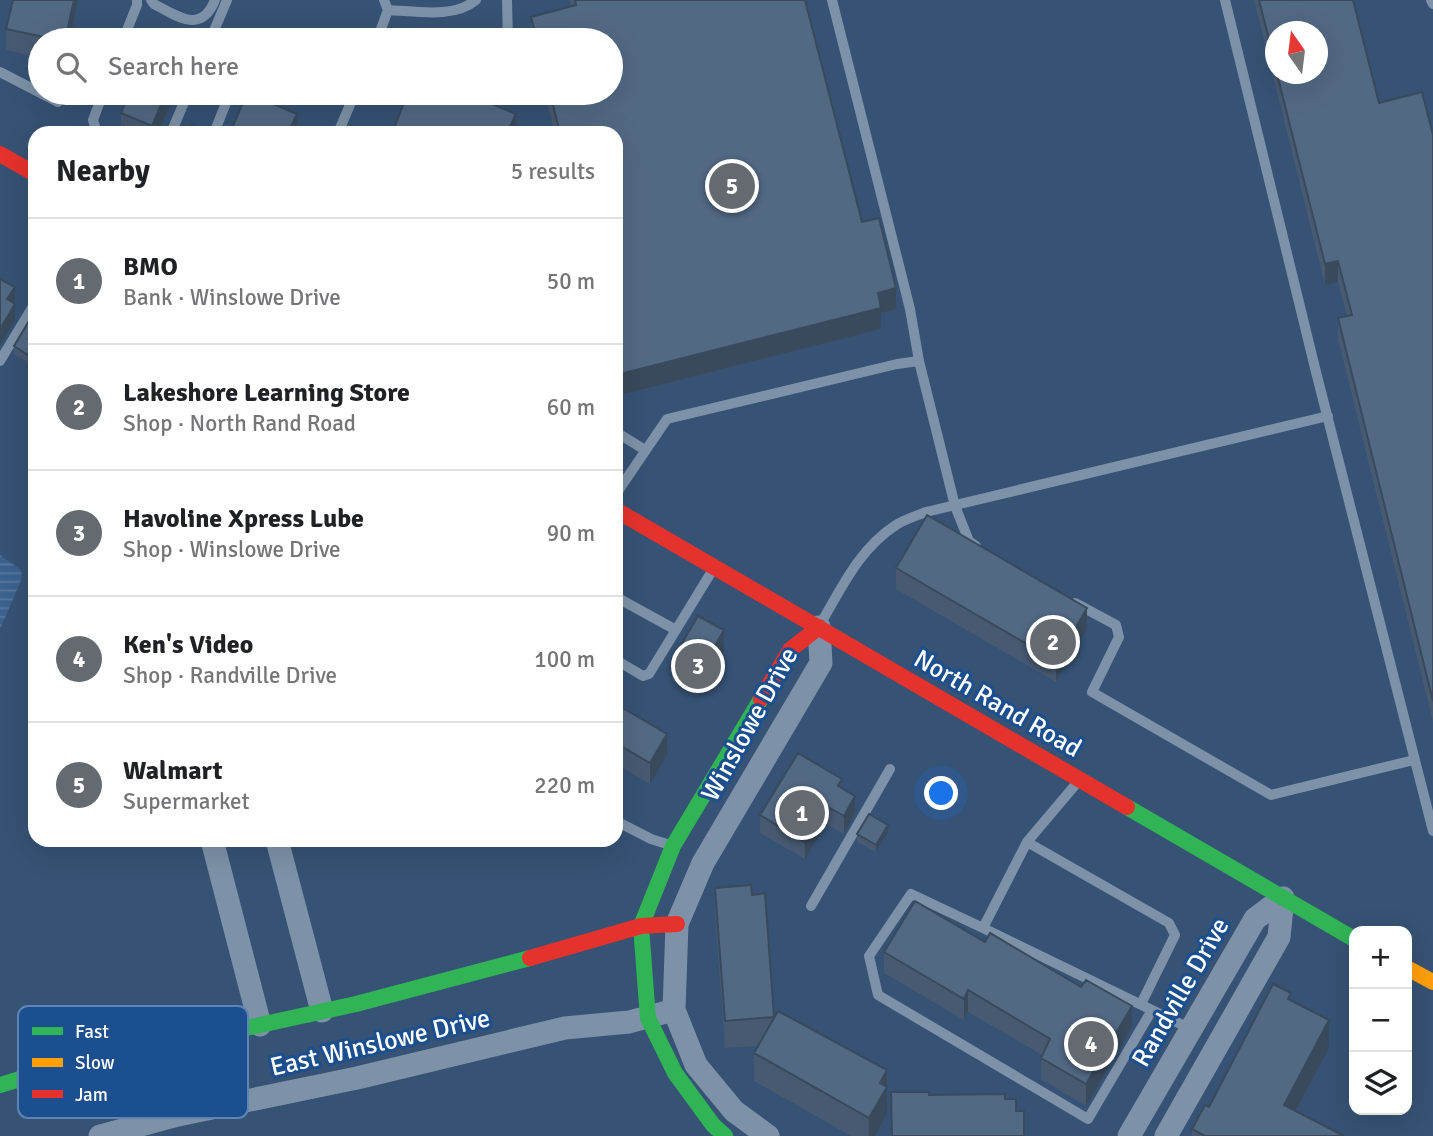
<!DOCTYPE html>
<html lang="en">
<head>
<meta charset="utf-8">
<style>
  :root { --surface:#fff; --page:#f2f2f2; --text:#202124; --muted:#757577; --line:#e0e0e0; --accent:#656970 }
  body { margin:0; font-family:Signika,sans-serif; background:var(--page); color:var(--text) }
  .controls { position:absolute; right:21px; bottom:21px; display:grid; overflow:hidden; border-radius:14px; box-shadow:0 7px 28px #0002 }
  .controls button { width:63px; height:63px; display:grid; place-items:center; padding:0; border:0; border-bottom:2px solid var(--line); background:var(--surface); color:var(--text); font:35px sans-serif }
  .compass { position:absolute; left:1265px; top:21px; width:63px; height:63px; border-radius:50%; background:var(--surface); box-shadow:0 7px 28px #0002; rotate:346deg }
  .you { position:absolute; left:942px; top:794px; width:24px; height:24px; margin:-18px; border:5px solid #fff; border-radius:50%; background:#1a73e8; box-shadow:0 0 0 10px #1a73e833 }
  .badge { display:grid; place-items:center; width:46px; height:46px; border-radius:50%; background:var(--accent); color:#fff; font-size:23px; font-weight:700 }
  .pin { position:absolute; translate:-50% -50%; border:4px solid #fff; box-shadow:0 2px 7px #0006 }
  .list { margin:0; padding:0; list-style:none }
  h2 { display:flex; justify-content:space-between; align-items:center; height:91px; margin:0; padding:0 28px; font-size:30px }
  h2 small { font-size:23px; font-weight:400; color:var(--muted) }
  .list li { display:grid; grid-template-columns:46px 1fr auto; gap:21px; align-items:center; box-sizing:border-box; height:126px; padding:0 28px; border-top:2px solid var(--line) }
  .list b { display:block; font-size:26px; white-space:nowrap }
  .list p { margin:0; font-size:23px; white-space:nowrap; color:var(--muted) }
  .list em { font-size:23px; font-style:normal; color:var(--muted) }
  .icon { flex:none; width:38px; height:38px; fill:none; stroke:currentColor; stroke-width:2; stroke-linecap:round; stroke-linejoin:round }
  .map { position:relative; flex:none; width:1433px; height:1136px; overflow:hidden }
  .search { position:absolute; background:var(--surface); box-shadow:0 7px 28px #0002; left:28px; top:28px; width:595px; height:77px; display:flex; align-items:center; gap:18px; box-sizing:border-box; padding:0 24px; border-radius:38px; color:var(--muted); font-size:26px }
  .panel { position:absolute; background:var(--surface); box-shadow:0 7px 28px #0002; left:28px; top:126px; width:595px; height:721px; border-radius:21px }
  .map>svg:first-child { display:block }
  .water { fill:url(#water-rules) }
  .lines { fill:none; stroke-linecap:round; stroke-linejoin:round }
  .lane { stroke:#7d92a8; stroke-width:10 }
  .street { stroke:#7d92a8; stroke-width:23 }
  .fast { stroke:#30b455; stroke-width:16 }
  .slow { stroke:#ff9f0a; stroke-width:16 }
  .jam { stroke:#e5322d; stroke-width:16 }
  .wall { fill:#475a72; fill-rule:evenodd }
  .shaded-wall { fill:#394a5c }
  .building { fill:#526984; stroke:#394a5c; stroke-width:2 }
  .labels { text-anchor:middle; stroke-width:6; stroke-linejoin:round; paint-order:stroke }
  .street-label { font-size:26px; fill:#fff; stroke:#1b4f8f }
  .key { fill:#1b4f8f; stroke:#5f84b1; stroke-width:2 }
  .key-label { font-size:19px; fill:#fff }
</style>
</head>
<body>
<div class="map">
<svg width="1433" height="1136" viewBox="0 0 1433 1136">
  <defs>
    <pattern id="water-rules" width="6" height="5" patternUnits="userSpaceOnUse" patternTransform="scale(1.75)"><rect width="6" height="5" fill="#3b618d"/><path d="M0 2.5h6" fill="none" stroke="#58799e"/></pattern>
  </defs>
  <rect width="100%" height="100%" fill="#365274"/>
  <path class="water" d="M0,555L21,570L22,578L0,629Z"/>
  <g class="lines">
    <path class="lane" d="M151,0L154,4C177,16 201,35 215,0
      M507,0L508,40
      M832,0L910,309L919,361L955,506L969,541L976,546
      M1225,0L1316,372L1433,831
      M1431,0L1433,4
      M388,10C415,11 454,19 476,0
      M127,32L148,40
      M123,40L137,5V0
      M210,40L227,0
      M377,40L388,10L384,0
      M0,72L58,102
      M521,93L523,100
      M97,133L93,120L103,93
      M171,133L188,93
      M214,133L230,93
      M338,133L355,93
      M0,361L35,303
      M616,432L645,450
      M616,494L667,419L897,364L919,361
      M616,597L676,630
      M1075,603L1116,625L1119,637L1092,692L1271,795L1414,760
      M821,623C842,587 860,548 896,525C905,519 916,516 926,512L1328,416
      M616,660L643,676L649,674L712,571
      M1076,784L1027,842L983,928L1191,1029
      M616,821L651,839L670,845
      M1027,842L1169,923L1175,935L1141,1004
      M811,906L890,769
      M983,928L911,894L869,956L878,995L1088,1119L1152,1010"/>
    <path class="street" d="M212,840L260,1025
      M277,840L322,1011
      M100,1136L178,1115L357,1078L565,1028L629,1022L674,1010
      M768,1136L734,1111L696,1065L674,1010L677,924L703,863L821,663L819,627
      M1129,1136L1255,919L1283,898
      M1166,1136L1279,937L1283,898"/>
    <path class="fast" d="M1127,807L1354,939
      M0,1085L36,1074L356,1004L530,958
      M725,1136L713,1125L675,1073L648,1018L641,926L673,846L761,699"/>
    <path class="slow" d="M1407,968L1433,982"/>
    <path class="jam" d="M0,154L35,174
      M616,510L1127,807
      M761,699L790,650L819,627
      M530,958L641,926L677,924"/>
  </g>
  <path class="wall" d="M13,0H78L70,40H40V58L6,50V29Z
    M569,0H805L862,222L896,309L881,313V329L616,396V133H555L544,93H611V40H531V17L571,6Z
    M1254,0H1353L1379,103L1433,135V722L1338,339V318L1347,316L1338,282L1325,285ZM1276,32L1318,74H1276Z
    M124,93H175L158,133H121V113L124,104Z
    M29,321L28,362L14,354V346Z
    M896,568L1087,629L1056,682L896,589Z
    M724,651L698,696L672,681V660Z
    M616,705L667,755L650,784L616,764Z
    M842,788L855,813L844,834L826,824L805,859L760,833V815Z
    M888,832L876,852L857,842V834Z
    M715,888L752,895L774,1018L887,1086V1114L875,1136H851L754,1081V1053L758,1046L725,1048L715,916Z
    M985,942L1132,1027L1086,1106L1041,1079V1058L1042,1055L968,1012L964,1020L884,973V952Z
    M1291,1000L1329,1048L1296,1111L1344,1136H1192V1129Z"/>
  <path class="shaded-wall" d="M74,0H78L70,40H65Z
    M166,93H175L158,133H152V126Z
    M297,114V133H288Z
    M516,114V133H507Z
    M1338,261V282L1325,285V264Z
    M15,287V304L7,299Z
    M896,288V309L881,313V329L616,396V375L878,293Z
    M15,304V320L0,346V329Z
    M35,343V350L28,362V355Z
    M1087,608V629L1056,682V661Z
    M724,630V651L698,696V675Z
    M667,734V755L650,784V763Z
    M855,796V813L844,834V816Z
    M826,806V824L805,859V842Z
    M888,825V832L876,852V845Z
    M968,990V1012L964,1020V999Z
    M1132,1006V1027L1086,1106V1084Z
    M1329,1020V1048L1284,1133V1105Z
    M887,1070V1114L875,1136H869V1118L880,1083Z"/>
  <path class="building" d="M13,0H74L65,40H58L6,29Z
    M575,0H805L862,222L879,218L896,288L878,293L881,308L616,375V133H560L550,93H611V40H537L531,17L576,5Z
    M1259,0H1353L1379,103L1422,92L1433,135V701L1338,318L1352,315L1338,261L1325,264L1277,74H1318V32H1276V67Z
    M129,93H166L152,126L121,113Z
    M247,93L297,114L288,133H230Z
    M408,93H465L516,114L507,133H392Z
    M191,125L209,133H188Z
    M0,279L15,287L7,299L15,304L0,329Z
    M29,321L35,324V343L28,355L14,346Z
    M927,515L1087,608L1056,661L896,568Z
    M698,616L724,630L698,675L672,660Z
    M616,704L667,734L650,763L616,743Z
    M798,753L842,779L838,786L855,796L844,816L826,806L805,842L760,815Z
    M869,814L888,825L876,845L857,834Z
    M751,885L752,895L765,893L774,1017L725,1021L715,888Z
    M915,901L985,942L990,933L1081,987L1086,980L1132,1006L1086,1084L1041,1058L1050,1039L968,990L964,999L884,952Z
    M1273,984L1291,993L1288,999L1329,1020L1284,1105L1344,1136H1205L1192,1129L1205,1105L1209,1107Z
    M778,1011L887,1070L880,1083L887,1087L869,1118L754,1053Z
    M891,1092H929V1095L1005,1094V1099H1016V1111H1024V1136H892Z"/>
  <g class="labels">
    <g class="street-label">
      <text transform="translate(998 703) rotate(30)" y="9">North Rand Road</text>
      <text transform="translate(749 724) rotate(-61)" y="9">Winslowe Drive</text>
      <text transform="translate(1180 992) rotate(-60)" y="9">Randville Drive</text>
      <text transform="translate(380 1042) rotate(-13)" y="9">East Winslowe Drive</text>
    </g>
  </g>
  <rect x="18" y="1006" width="230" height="112" rx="10" class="key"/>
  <rect x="32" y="1027" width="31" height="8" fill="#30b455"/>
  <rect x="32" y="1058" width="31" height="9" fill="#ff9f0a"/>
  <rect x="32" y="1090" width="31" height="8" fill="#e5322d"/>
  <g class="key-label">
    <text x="75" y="1038">Fast</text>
    <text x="75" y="1069">Slow</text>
    <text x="75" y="1101">Jam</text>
  </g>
</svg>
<div class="controls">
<button>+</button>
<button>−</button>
<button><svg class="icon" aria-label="layers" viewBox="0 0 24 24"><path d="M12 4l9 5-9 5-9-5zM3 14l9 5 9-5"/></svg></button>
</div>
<svg class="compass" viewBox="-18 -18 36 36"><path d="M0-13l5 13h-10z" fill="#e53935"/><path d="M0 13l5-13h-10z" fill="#757577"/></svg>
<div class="you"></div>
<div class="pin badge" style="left:802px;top:813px">1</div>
<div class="pin badge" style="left:1053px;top:642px">2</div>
<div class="pin badge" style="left:698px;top:666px">3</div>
<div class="pin badge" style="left:1091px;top:1044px">4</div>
<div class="pin badge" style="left:732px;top:186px">5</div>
<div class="search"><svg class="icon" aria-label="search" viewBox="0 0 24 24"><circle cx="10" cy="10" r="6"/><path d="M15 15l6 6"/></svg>Search here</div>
<section class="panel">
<h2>Nearby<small>5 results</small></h2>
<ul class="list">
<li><span class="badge">1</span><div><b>BMO</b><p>Bank · Winslowe Drive</p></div><em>50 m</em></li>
<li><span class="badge">2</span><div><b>Lakeshore Learning Store</b><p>Shop · North Rand Road</p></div><em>60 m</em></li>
<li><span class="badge">3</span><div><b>Havoline Xpress Lube</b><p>Shop · Winslowe Drive</p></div><em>90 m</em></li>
<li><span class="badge">4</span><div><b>Ken's Video</b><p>Shop · Randville Drive</p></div><em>100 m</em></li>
<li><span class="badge">5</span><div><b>Walmart</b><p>Supermarket</p></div><em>220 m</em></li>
</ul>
</section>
</div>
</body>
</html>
